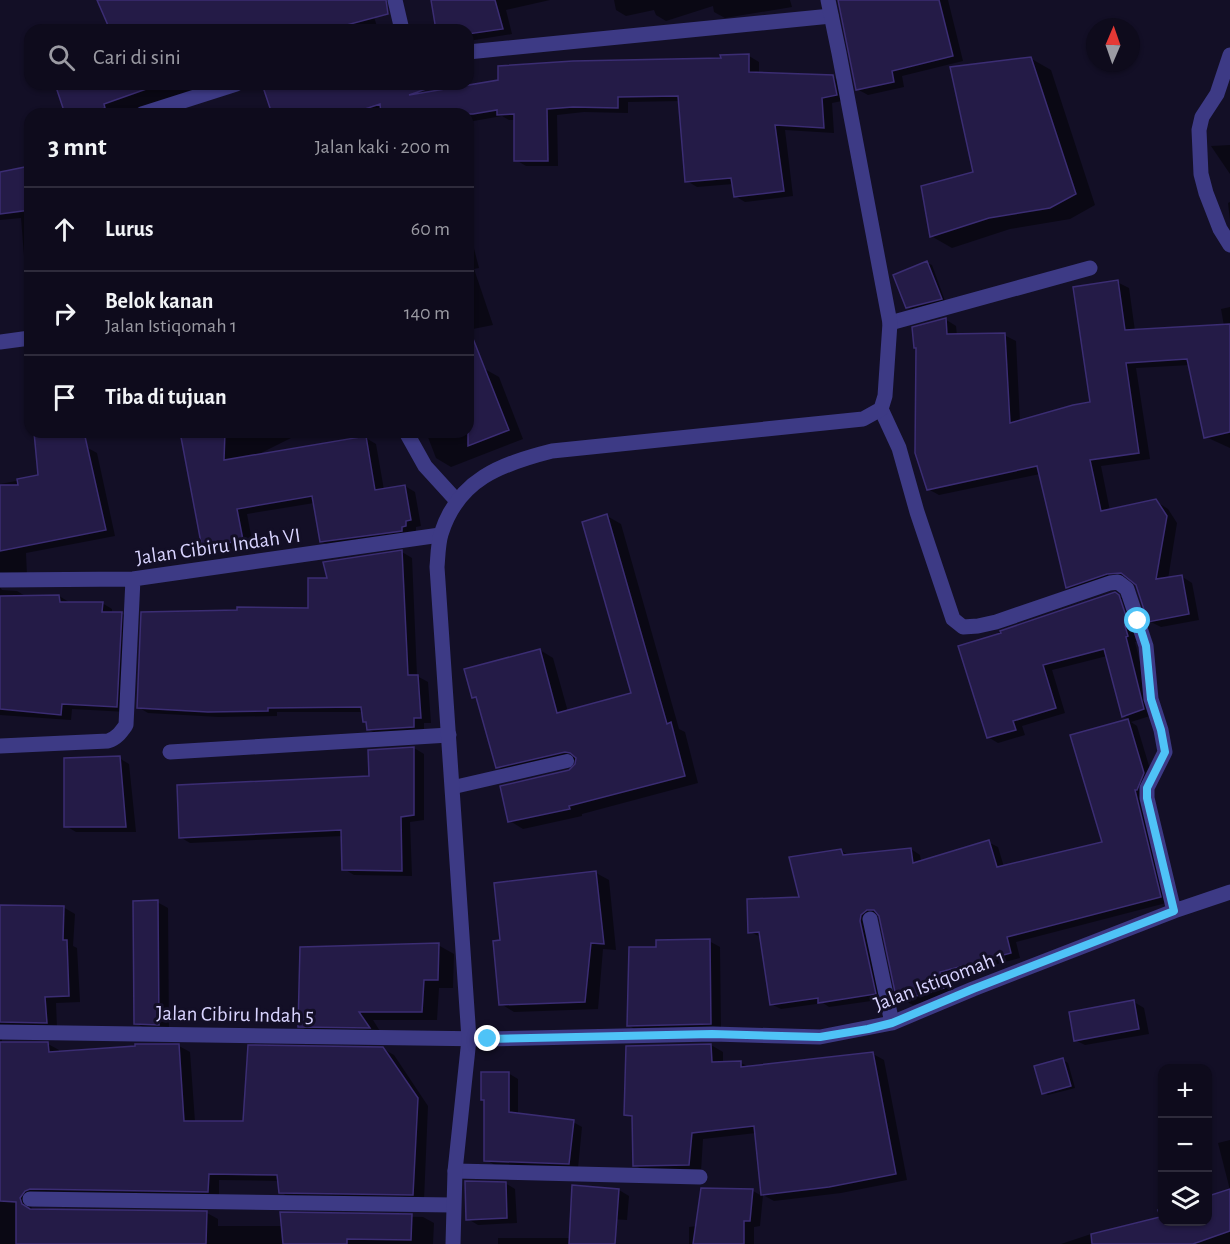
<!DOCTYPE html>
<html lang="id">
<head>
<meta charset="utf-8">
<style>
  :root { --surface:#0e0b1c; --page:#171425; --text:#f1f3f6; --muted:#9b9ba3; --line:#2e2b3b }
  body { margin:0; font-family:"Alegreya Sans",sans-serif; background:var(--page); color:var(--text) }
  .controls { position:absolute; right:18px; bottom:18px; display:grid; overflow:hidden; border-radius:12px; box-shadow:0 2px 4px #0004 }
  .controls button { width:54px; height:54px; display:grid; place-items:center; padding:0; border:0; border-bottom:2px solid var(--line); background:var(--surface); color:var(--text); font:30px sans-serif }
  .compass { position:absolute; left:1086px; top:18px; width:54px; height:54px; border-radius:50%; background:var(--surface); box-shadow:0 2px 4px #0004; rotate:2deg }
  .stop { position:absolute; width:18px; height:18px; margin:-14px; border:4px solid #4fc3f7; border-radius:50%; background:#fff }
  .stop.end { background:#4fc3f7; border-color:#fff; box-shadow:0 2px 6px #0008 }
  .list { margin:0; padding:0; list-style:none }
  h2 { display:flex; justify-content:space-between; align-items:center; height:78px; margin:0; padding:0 24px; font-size:26px }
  h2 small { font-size:20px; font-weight:400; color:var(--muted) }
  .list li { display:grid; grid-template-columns:39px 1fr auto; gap:18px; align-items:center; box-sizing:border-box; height:84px; padding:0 24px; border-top:2px solid var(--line) }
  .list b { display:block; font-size:22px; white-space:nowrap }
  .list p { margin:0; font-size:20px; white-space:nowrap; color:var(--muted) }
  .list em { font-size:20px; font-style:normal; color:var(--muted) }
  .icon { flex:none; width:33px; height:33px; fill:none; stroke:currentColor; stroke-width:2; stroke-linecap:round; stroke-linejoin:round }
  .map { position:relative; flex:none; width:1230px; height:1244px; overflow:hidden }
  .search { position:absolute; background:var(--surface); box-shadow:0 2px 4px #0004; left:24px; top:24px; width:450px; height:66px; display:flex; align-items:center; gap:15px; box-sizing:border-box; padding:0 21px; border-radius:18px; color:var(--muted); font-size:22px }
  .panel { position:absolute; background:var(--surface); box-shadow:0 2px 4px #0004; left:24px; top:108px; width:450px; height:330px; border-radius:18px }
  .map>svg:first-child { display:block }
  .shadow { fill:#0007; fill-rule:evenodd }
  .building { fill:#241b47; stroke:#3b2d73; stroke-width:1.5 }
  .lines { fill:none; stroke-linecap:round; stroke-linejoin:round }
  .service { stroke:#3d3a85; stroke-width:14 }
  .minor { stroke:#3d3a85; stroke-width:15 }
  .tertiary { stroke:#3d3a85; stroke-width:15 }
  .route { stroke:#4fc3f7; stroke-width:8 }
  .labels { text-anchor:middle; stroke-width:6; stroke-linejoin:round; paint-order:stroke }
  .street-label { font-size:21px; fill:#d9d4ff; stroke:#130f26 }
</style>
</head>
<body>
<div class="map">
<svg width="1230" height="1244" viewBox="0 0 1230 1244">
  <rect width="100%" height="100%" fill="#130f26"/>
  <path class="shadow" d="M99,0H369L378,30H111Z
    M432,0H550L506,10L512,34L468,41V30H437Z
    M614,0H790L792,7L725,18L714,12L713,6L666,21L656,15L654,10L626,16L616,10Z
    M839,0H948L963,61L902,76L904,87L868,95L857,89Z
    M749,56L759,62V74L833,77L843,83L847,100L832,103L834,133L785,130L793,196L745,202L735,196L733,184L697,187L687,181L680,101L628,102V113L584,112L557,115L558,166H526L516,160V120H509L502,116L468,122V114H274L264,84H397L402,97Z
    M1030,58L1051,70L1095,205L1070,219L1010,229L952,248L931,236L975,173Z
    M57,84H198L201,93L146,114H66Z
    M198,108L209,114H179Z
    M1230,145V174L1211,146Z
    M30,167V259L24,256L21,218L0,220V174Z
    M468,196L471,208H468Z
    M1230,202V220L1228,203Z
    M468,225L479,268L474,269L493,325L468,330Z
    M927,263L932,265L945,301L912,310L908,307Z
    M1117,282L1129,288L1135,331L1224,326L1221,309L1230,307V448L1206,437L1190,365L1136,368L1150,459L1101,466L1110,511L1157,502L1168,509L1177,523L1168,579L1181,576L1192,583L1199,620L1161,627L1149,621L1137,584L1130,578L1119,579L1078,593L1067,587L1040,474L939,495L928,489L945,319L956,326L957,336L1004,335L1016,341L1020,422L1092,404Z
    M483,368L499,377L523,439L451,467L436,458L426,432H468V374Z
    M82,432H121L92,437Z
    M156,432H303L257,455L366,438L376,444L384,490L405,486L415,492L421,526L416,527V531L332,547L321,541L314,503L247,514L253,546L214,553L203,547L182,432L162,435Z
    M86,447L97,453L115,536L26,553L27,575L0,587L2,590L17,591L27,597L59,596L69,602L102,603L112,609V614L121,613L131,619L127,712L72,709L71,720L0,715V484L59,473Z
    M607,516L621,524L679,729L685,732L698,783L582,814V816L523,829L510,821L577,765V760L511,775L498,767L479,700L473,697L540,650L553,658L568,712L633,694Z
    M402,552L412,558L417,676L428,682L431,723H424V732L378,735L368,729V724L364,721L363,712H277V716L219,717L148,713L138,707L310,609L328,580Z
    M1115,594L1125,600L1137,642H1135L1153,715L1131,722L1137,726L1153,779L1147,795L1170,902L1016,942L1020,958L949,977L953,993L913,1005L903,1000L901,993L897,991L879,914L872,917L885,999L829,1007L823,1003L781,1009L771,1004L761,937L750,932L801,899L840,850L850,856L911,849L920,855L921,862L988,842L998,847L1004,867L1104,843L1072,736L1130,720L1123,716L1107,656L1052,670L1065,713L1022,726L1025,735L998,743L988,737L1003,634ZM1118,599H1122L1133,632L1130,633Z
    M414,748L424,754V820L410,822L412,876L354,875L344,869L343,836L190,843L180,837L371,778Z
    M119,758L129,764L136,832H76L66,826Z
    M596,873L609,880L616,950L603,949L598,1009L514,1012L501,1004Z
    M157,902L168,908L169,1030L146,1029L136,1023Z
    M0,906L63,907L75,914L73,946L77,948L80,1002L56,1003L57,1028L2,1034V1043L48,1044L59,1050V1053L179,1046L190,1052L195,1122H245L383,1049L394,1055L428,1106L424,1200L291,1198L280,1192L279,1181L219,1180V1197L31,1205L32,1210L207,1213L218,1219V1226H283L282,1214L423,1217L434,1223L433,1244H0Z
    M709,941L720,947L721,1029L638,1031L628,1025L658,948Z
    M438,945L454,954L453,988H439L437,1020H373L383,1036L315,1035L300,1026Z
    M1134,1002L1144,1008L1149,1034L1085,1045L1075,1040Z
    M711,1045L723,1052V1063H741L749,1067L873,1054L884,1060L907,1180L841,1193L774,1201L763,1195L760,1226L754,1227V1244H689V1227L697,1226L753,1191L762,1196L756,1133L703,1139L701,1171H646L634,1165L633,1119L625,1114L627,1047Z
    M1063,1060L1068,1063L1075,1088L1048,1095L1043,1093Z
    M508,1073L518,1079V1115L573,1122L582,1127L578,1168L495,1165L486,1160L485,1101L482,1100Z
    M1230,1140V1244H1061L1100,1231L1103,1233L1162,1218L1160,1211H1162V1222H1208V1197L1230,1190L1218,1143Z
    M505,1183L515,1189L517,1223L478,1225L468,1219Z
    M573,1187L619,1190L629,1196L627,1220L611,1219L608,1244H498V1238H570Z"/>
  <path class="building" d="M97,0H386L388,14L328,30H110Z
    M431,0H495L503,29L468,34V30H436Z
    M838,0H939L953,56L892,71L894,82L856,90Z
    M749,54V72L833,75L837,95L822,98L824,128L775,125L784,191L734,197L731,178L685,182L678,96L618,97V108L573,107L547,109L548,161H514V114L497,115V110L473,114H381L380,104L350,114H272L262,84H425L426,89L409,95L498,80V66L573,61L721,58L720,55Z
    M1031,57L1076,194L1050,208L989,218L930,237L921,186L973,172L950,67Z
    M55,84H151L152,87L104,104L105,108L85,114H65Z
    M30,166V210L0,214V172Z
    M927,261L942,299L906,308L893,275Z
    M1118,280L1125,330L1230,324V432L1204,438L1187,359L1126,363L1139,453L1090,460L1101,511L1156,499L1167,516L1156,579L1182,575L1189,614L1148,622L1136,585L1121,573L1107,574L1066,588L1037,466L927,490L915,453L916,348H914L912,327L946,318L947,334L1005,333L1010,423L1073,405L1090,402L1073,287Z
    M468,331H470L509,430L468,446Z
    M34,432H84L106,530L0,551V485H18L17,479L38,475Z
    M180,432H225L224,460L366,436L375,490L405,485L411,520L406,521V526L402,527V531L320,542L312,496L237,509L243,540L202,548Z
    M607,514L667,724L671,722L685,776L569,806L570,809L508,822L500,786L569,770L575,764L576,758L570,753L565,752L496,768L476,697L472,698L464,669L540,649L557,713L631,693L582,522Z
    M402,550L408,675H418L421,718H414V727L367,730L366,722H363L361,707L268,708V711L208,712L137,708L141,612L237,610V607L308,608V578H327L323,562Z
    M1115,592L1119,595L1129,625L1125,626L1128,636L1126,637L1144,709L1122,717L1104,649L1043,665L1056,708L1013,721L1016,730L987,738L958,646L1001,633L1000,631Z
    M59,595L60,602H103L102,612H122L117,707L62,704L61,715L0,709V596Z
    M1128,719L1144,773L1137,790H1135L1161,897L1007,937L1011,953L940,972L944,988L902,1000L899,991L895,992L879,916L874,910H867L861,915L860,921L876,994L818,1003V998L770,1005L759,932L748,933L747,899L799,897L789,857L841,849L843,855L911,848L913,863L989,840L997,867L1102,842L1070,735Z
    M414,747V815L401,817L402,871L342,870L341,830L179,838L177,785L369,776L368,750Z
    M120,756L126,827H64V758Z
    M596,871L604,944L591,943L585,1002L499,1005L493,941L500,940L494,883Z
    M158,900L159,1025L134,1024L133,901Z
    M0,905L64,906L63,940H67L69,996L45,997L47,1023L0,1022Z
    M710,939L711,1024L627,1026L629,947H656V940Z
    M439,943L438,980H424L422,1012H359L370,1028L298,1027L300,947Z
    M1134,1000L1139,1029L1074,1041L1069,1012Z
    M0,1042H48L49,1052L135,1046V1044H179L184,1121H243L248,1045L383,1047L418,1098L413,1195L279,1193L277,1175L209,1174L208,1192L30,1189L25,1191L20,1198L22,1204L30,1209L207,1211L206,1244H16V1202L0,1201Z
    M711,1044L712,1062L741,1061V1067L873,1052L896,1174L829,1187L761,1195L754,1126L692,1133L689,1165L633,1166L632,1116L624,1115L626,1046Z
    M1063,1058L1071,1086L1042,1094L1034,1066Z
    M481,1072H509V1112L574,1120L569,1164L484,1161V1100H481Z
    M465,1181L506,1182L507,1218L466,1220Z
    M572,1185L619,1189L615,1244H569Z
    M701,1188L753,1189L750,1221H744V1244H693Z
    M1230,1189V1231L1193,1244H1092L1091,1234L1160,1217L1158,1210L1162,1209V1221H1208V1196Z
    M280,1212L412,1214L411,1240L347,1239V1244H283Z"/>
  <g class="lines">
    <path class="service" d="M454,787L567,761"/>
    <path class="minor" d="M395,0L402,30
      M468,52L831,16
      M1230,55L1217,94L1202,117L1199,130L1201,174L1206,193L1220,229L1230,245
      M142,114L236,84
      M890,323L1090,268
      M0,342L30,338
      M881,409L899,448L917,512L953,619L963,627L978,626L996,622L1110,583L1118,582L1127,589L1146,646L1151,699L1161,730L1165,752L1147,788V798L1174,911
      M406,432L425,466L456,500
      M0,580L133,579L440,535
      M0,746L108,741C117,738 121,732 126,725L133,579
      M170,752L449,735
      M870,919L892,1023
      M0,1032L488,1039L713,1034L820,1037L892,1023L973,989L1174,911L1230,892
      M455,1171L700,1177
      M30,1199L453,1205"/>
    <path class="tertiary" d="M453,1244L455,1171L469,1039L437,567C438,556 438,544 441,534C458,479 501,464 552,451L863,419L881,409L885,396L890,323L839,53L828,0"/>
  </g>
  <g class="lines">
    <path class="route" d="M488,1039L712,1034L820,1037L868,1029L892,1023L973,989L1174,911L1147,798V788L1165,752L1161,730L1151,699L1146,646L1138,621"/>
  </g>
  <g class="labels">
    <g class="street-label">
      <text transform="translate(218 546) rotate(-8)" y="7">Jalan Cibiru Indah VI</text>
      <text transform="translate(939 980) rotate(-21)" y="7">Jalan Istiqomah 1</text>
      <text transform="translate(235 1014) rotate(1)" y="7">Jalan Cibiru Indah 5</text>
    </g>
  </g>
</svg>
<div class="controls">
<button>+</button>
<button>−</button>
<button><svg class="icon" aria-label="layers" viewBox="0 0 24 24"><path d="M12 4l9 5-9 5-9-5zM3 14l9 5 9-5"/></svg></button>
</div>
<svg class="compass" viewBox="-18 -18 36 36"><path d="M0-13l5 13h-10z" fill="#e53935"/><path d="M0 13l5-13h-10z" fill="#9b9ba3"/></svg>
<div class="stop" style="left:1138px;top:621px"></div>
<div class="stop end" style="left:488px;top:1039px"></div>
<div class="search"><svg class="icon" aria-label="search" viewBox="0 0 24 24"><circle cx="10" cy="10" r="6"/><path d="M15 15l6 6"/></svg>Cari di sini</div>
<section class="panel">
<h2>3 mnt<small>Jalan kaki · 200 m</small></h2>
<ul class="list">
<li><svg class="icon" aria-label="ahead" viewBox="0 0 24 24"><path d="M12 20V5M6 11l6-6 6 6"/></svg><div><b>Lurus</b></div><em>60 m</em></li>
<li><svg class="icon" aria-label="right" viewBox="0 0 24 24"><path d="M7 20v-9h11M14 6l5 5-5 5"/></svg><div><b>Belok kanan</b><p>Jalan Istiqomah 1</p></div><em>140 m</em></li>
<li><svg class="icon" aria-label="arrive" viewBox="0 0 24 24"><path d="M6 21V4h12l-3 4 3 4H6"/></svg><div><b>Tiba di tujuan</b></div></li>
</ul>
</section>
</div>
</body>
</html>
